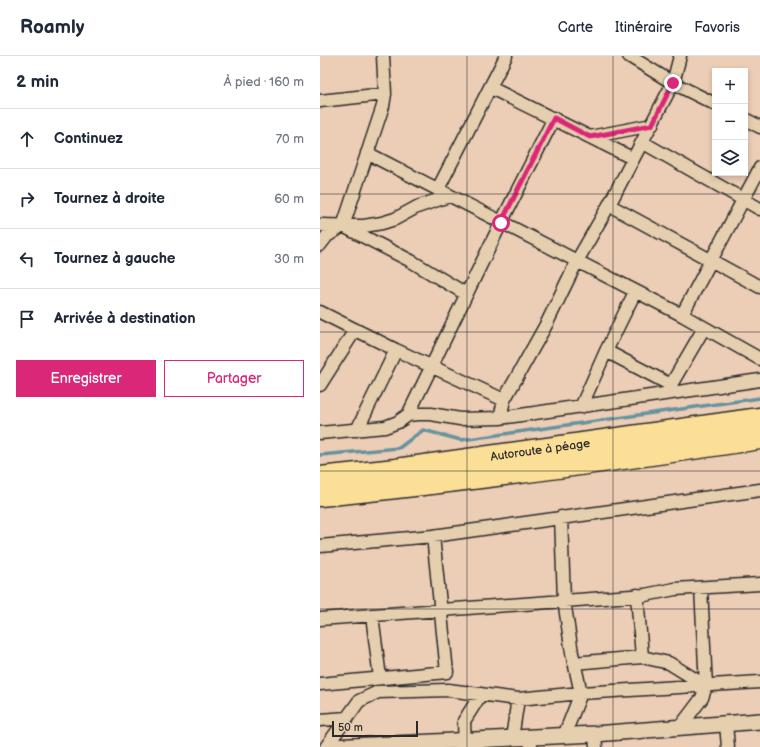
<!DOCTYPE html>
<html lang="fr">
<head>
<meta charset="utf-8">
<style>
  :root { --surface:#fff; --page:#f6f6f7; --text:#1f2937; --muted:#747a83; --line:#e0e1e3; --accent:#db2777 }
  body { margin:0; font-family:"Balsamiq Sans",sans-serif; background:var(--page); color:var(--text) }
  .controls { position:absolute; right:12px; top:12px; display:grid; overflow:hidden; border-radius:0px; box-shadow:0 2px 6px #0003 }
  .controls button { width:36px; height:36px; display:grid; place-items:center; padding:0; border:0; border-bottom:1px solid var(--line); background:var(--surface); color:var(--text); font:20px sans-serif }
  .scale { position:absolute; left:12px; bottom:10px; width:86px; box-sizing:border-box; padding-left:4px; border:2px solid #2b2b2b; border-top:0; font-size:11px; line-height:14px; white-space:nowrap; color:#2b2b2b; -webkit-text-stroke:3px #e6cfaf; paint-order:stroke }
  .stop { position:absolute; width:12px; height:12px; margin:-9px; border:3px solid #db2777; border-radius:50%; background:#fff }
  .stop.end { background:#db2777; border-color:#fff; box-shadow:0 1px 4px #0008 }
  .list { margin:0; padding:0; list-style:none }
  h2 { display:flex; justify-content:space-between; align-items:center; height:52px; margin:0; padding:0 16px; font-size:17px }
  h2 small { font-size:13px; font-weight:400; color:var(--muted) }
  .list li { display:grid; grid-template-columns:26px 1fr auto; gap:12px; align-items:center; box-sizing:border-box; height:60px; padding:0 16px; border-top:1px solid var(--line) }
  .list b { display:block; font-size:15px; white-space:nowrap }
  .list em { font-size:13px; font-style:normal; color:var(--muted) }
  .actions { display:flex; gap:8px; padding:12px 16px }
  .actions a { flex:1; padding:9px 0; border:1px solid var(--accent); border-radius:0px; text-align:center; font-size:14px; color:var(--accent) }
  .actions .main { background:var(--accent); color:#fff }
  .icon { flex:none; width:22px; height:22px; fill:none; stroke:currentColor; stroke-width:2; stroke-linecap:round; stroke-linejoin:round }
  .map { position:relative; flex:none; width:440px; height:691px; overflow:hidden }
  header { display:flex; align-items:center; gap:24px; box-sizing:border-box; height:56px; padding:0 20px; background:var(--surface); border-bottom:1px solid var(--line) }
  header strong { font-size:19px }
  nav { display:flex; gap:22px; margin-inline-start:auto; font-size:14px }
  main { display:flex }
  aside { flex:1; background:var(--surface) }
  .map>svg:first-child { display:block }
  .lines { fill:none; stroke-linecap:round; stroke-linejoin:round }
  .stream { stroke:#65939e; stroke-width:3.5 }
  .minor-casing { stroke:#2b2b2b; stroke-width:15 }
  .tertiary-casing { stroke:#2b2b2b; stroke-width:18 }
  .motorway-casing { stroke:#2b2b2b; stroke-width:25 }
  .minor { stroke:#e6cfaf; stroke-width:12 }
  .tertiary { stroke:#e6cfaf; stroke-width:15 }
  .motorway { stroke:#fbdf96; stroke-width:22 }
  .route { stroke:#db2777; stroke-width:5 }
  .grid { fill:none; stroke:#2b2b2b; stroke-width:1; stroke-opacity:0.55 }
  .labels { text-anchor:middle; stroke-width:3; stroke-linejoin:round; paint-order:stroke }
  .street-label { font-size:12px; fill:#2b2b2b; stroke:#e6cfaf }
</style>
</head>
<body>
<header>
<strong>Roamly</strong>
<nav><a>Carte</a><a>Itinéraire</a><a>Favoris</a></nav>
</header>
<main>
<aside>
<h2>2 min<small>À pied · 160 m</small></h2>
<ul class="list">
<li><svg class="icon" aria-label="ahead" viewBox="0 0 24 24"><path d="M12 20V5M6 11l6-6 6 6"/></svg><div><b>Continuez</b></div><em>70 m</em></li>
<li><svg class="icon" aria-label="right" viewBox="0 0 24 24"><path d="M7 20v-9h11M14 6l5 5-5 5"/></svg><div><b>Tournez à droite</b></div><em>60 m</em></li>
<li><svg class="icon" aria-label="left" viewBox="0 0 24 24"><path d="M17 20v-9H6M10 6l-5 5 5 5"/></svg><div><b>Tournez à gauche</b></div><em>30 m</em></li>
<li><svg class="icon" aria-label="arrive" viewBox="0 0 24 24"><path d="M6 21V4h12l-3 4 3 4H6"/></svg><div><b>Arrivée à destination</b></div></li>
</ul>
<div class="actions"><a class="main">Enregistrer</a><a>Partager</a></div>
</aside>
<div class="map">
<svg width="440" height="691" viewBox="0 0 440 691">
  <rect width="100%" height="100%" fill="#eccdb6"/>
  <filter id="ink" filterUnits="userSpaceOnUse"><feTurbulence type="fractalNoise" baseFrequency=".025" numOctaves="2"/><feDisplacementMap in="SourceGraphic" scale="8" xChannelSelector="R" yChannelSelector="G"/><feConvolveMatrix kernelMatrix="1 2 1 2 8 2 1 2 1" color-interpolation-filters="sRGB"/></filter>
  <g filter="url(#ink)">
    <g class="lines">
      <path class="stream" d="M0,399L79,392L103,374L141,384L440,342"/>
      <defs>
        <path id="minor" d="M309,0L353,27L395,48
          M171,32L312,102
          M0,45L65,38
          M425,63L440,71
          M270,81L332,69
          M322,86L440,153
          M47,97L362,259L440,303
          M118,133L186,0
          M289,149L440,231
          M0,169L44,170L62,167L75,163L97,151L129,140
          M23,170L91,205L146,238
          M0,189L7,180L23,170L63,50L65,38L63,0
          M0,256L76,294L184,344
          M362,259L440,112
          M286,295L347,327H352L384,272
          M0,329L35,274
          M261,351L286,295L315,236
          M88,359L181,167L234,62
          M180,362L184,344L227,267L257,205L289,149L353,27L360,0
          M37,374L76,294
          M0,377L65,371L78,366L88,359L98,358H111L140,363L180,362L440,324
          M241,461L244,544L252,597L261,637L244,680
          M0,490L113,480L440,434
          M317,539L322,601
          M52,559L60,622
          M0,563L325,539L355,533L440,528
          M254,607L322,601L349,607L386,630
          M0,628L127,616L113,480
          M0,664L27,662
          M406,668L408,691
          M360,671L382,642L386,630L381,532
          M275,678L276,691
          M210,681L211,691
          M192,682L198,643
          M6,691L39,645L58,636L128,634L198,643L261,637L440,626
          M145,691L144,665L161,638"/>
        <path id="tertiary" d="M11,691L275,678L440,665"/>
        <g id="motorway">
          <path id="s1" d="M0,422L76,414L440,363"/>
          <path d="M0,439C147,425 294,404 440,382"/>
        </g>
      </defs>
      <use href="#minor" class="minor-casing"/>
      <use href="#tertiary" class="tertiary-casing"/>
      <use href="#motorway" class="motorway-casing"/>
      <use href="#minor" class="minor"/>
      <use href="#tertiary" class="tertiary"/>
      <use href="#motorway" class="motorway"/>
    </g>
  </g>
  <g class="lines" filter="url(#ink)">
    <path class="route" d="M181,167L234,62L270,81L332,69L353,27"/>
  </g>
  <path class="grid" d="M147,0V691M293,0V691M0,138H440M0,276H440M0,415H440M0,553H440"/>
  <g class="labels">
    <g class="street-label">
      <text dy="4" stroke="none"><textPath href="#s1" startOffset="222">Autoroute à péage</textPath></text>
    </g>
  </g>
</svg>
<div class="controls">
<button>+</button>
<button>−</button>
<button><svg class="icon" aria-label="layers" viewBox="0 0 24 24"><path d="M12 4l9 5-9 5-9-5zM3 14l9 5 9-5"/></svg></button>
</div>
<div class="scale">50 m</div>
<div class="stop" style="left:181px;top:167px"></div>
<div class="stop end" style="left:353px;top:27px"></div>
</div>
</main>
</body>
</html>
